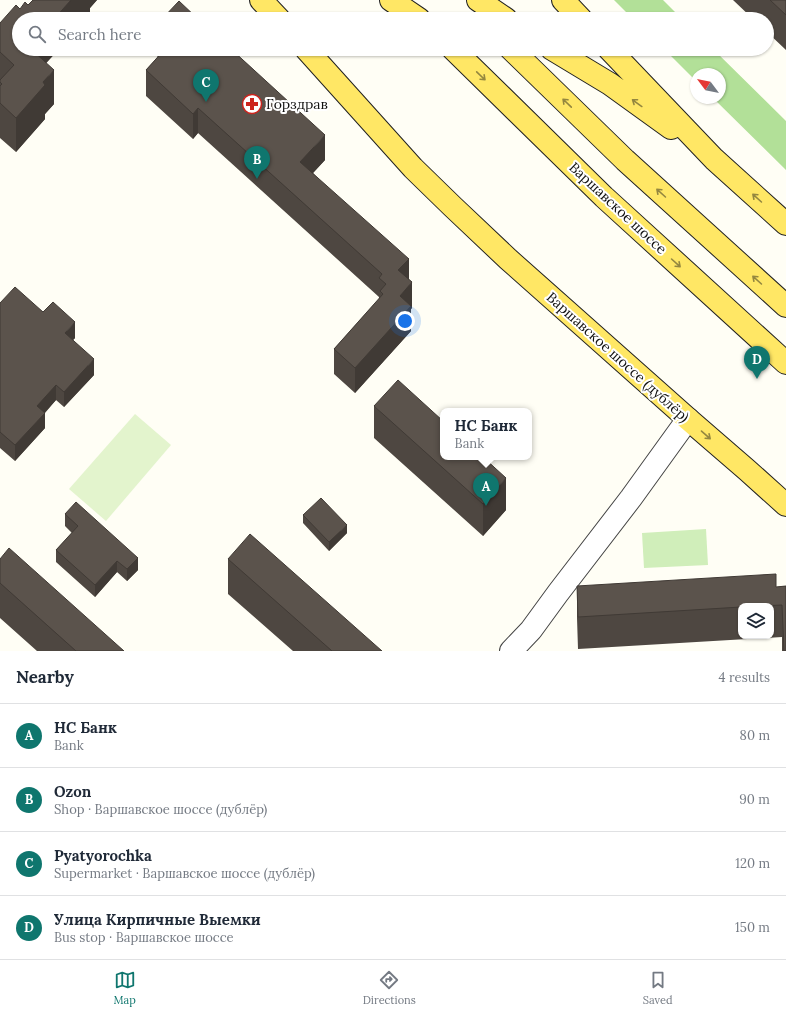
<!DOCTYPE html>
<html lang="en">
<head>
<meta charset="utf-8">
<style>
  :root { --surface:#fff; --page:#f2f2f3; --text:#1f2937; --muted:#747a83; --line:#e0e1e3; --accent:#0f766e }
  body { margin:0; font-family:Lora,serif; background:var(--page); color:var(--text) }
  .controls { position:absolute; right:12px; bottom:12px; display:grid; overflow:hidden; border-radius:8px; box-shadow:0 1px 3px #0004 }
  .controls button { width:36px; height:36px; display:grid; place-items:center; padding:0; border:0; border-bottom:1px solid var(--line); background:var(--surface); color:var(--text); font:20px sans-serif }
  .compass { position:absolute; left:690px; top:68px; width:36px; height:36px; border-radius:50%; background:var(--surface); box-shadow:0 1px 3px #0004; rotate:302deg }
  .you { position:absolute; left:405px; top:321px; width:14px; height:14px; margin:-10px; border:3px solid #fff; border-radius:50%; background:#1a73e8; box-shadow:0 0 0 6px #1a73e833 }
  .badge { display:grid; place-items:center; width:26px; height:26px; border-radius:50%; background:var(--accent); color:#fff; font-size:13px; font-weight:700 }
  .pin { position:absolute; translate:-50% -33px; filter:drop-shadow(0 1px 2px #0008) }
  .pin::after { content:''; position:absolute; top:21px; width:14px; height:12px; background:inherit; clip-path:polygon(0 0,100% 0,50% 100%) }
  .popup { position:absolute; left:440px; top:408px; width:92px; height:52px; box-sizing:border-box; display:grid; place-content:center; border-radius:8px; background:var(--surface); filter:drop-shadow(0 1px 3px #0005); font-size:13px; white-space:nowrap; color:var(--muted) }
  .popup b { font-size:15px; color:var(--text) }
  .popup::after { content:''; position:absolute; left:50%; top:100%; margin-left:-8px; border:8px solid transparent; border-top-color:var(--surface) }
  .list { margin:0; padding:0; list-style:none }
  h2 { display:flex; justify-content:space-between; align-items:center; height:52px; margin:0; padding:0 16px; font-size:17px }
  h2 small { font-size:13px; font-weight:400; color:var(--muted) }
  .list li { display:grid; grid-template-columns:26px 1fr auto; gap:12px; align-items:center; box-sizing:border-box; height:64px; padding:0 16px; border-top:1px solid var(--line) }
  .list b { display:block; font-size:15px; white-space:nowrap }
  .list p { margin:0; font-size:13px; white-space:nowrap; color:var(--muted) }
  .list em { font-size:13px; font-style:normal; color:var(--muted) }
  .icon { flex:none; width:22px; height:22px; fill:none; stroke:currentColor; stroke-width:2; stroke-linecap:round; stroke-linejoin:round }
  .map { position:relative; flex:none; width:786px; height:651px; overflow:hidden }
  .search { position:absolute; background:var(--surface); box-shadow:0 1px 3px #0004; left:12px; right:12px; top:12px; height:44px; display:flex; align-items:center; gap:10px; box-sizing:border-box; padding:0 14px; border-radius:22px; color:var(--muted); font-size:15px }
  .sheet { height:308px; background:var(--surface) }
  nav { display:flex; justify-content:space-around; align-items:center; box-sizing:border-box; height:56px; border-top:1px solid var(--line); background:var(--surface); font-size:11px; color:var(--muted) }
  nav a { display:grid; justify-items:center; gap:2px }
  nav .on { color:var(--accent) }
  .map>svg:first-child { display:block }
  .green { fill:#d0eeba }
  .forest { fill:#b2e098 }
  .pitch { fill:#e3f4cd }
  .lines { fill:none; stroke-linecap:round; stroke-linejoin:round }
  .minor-casing { stroke:#444; stroke-width:24 }
  .major-casing { stroke:#222; stroke-width:24 }
  .minor { stroke:#fff; stroke-width:22 }
  .major { stroke:#ffe765; stroke-width:22 }
  .wall { fill:#4e4741; fill-rule:evenodd }
  .shaded-wall { fill:#403a35 }
  .building { fill:#5b534c; stroke:#403a35 }
  .oneway { stroke:#94873f }
  .labels { text-anchor:middle; stroke-width:4; stroke-linejoin:round; paint-order:stroke }
  .poi-label { font-size:14px; fill:#111; stroke:#fff; text-anchor:start }
  .street-label { font-size:14px; fill:#111; stroke:#fff }
</style>
</head>
<body>
<div class="map">
<svg width="786" height="651" viewBox="0 0 786 651">
  <rect width="100%" height="100%" fill="#fffef5"/>
  <path class="green" d="M706,529L708,565L644,568L642,533Z"/>
  <path class="forest" d="M614,0H663L682,19H633Z
    M664,49H713L786,121V170L713,98H720V74H696V81Z"/>
  <path class="pitch" d="M135,414L171,445L106,521L69,489Z"/>
  <g class="lines">
    <defs>
      <path id="minor" d="M511,651L531,630L558,593L631,498L688,419"/>
      <path id="major" d="M261,0L279,19
        M391,0L419,19
        M478,0L506,19
        M563,0L581,19
        M306,49L413,168L452,206L508,259L688,419L747,470L786,505
        M453,49L604,197L786,363
        M511,49L625,160L786,306
        M552,49L610,84L671,128
        M609,49L714,159L786,224"/>
    </defs>
    <use href="#minor" class="minor-casing"/>
    <use href="#major" class="major-casing"/>
    <use href="#minor" class="minor"/>
    <use href="#major" class="major"/>
  </g>
  <path class="wall" d="M33,0H97L90,8V14L86,19H19V49H59L46,63L54,104L45,114V119L16,152L0,138V23L20,9L28,5Z
    M733,0H786V50L767,32V19H753Z
    M154,49H231L325,160L313,173L409,279L412,308L411,309V331L355,393L334,374V349L379,299V297L198,133L193,139L146,96V70L158,57L154,53Z
    M0,303L43,312L75,338L73,340L94,375L64,407L56,400L45,413V428L15,461L0,448Z
    M374,406L506,510L483,536L374,438Z
    M65,514L138,570L127,581L117,572L95,597L56,562V550L72,533L65,526Z
    M303,515L347,533L329,551L303,523Z
    M0,559L124,651H37L0,618Z
    M228,559L382,651H293L228,594Z
    M577,586L776,587L786,586V651H782V637L578,649L577,618ZM741,606H771V636H741Z"/>
  <path class="shaded-wall" d="M71,0H97L90,8V14L86,19H54Z
    M29,49H59L29,82Z
    M54,70V104L45,114V119L16,152V118L43,82Z
    M198,108V133L193,139V114Z
    M325,135V160L300,187V162Z
    M409,259V284L398,270Z
    M412,282V308L411,309V331L355,393V368L400,296Z
    M75,322V338L65,348V333Z
    M94,359V375L64,407V392Z
    M56,385V400L37,421V406Z
    M45,413V428L15,461V445Z
    M506,478V510L483,536V504Z
    M347,525V533L329,551V542Z
    M138,558V570L127,581V569Z
    M117,561V572L95,597V585Z"/>
  <path class="building" d="M33,0H71L54,19H19V49H31L54,70L43,82L45,85L16,118L0,103V86L2,84L0,82V80L14,65L0,52V23L16,5L20,9L25,2L28,5Z
    M770,0H786V15Z
    M179,1L198,19H162Z
    M165,49H231L325,135L300,162L409,259L398,270L412,282L400,296L411,306L355,368L334,349L383,294L380,291L386,284L379,278L382,274L198,108L193,114L146,70Z
    M15,287L43,312L53,302L75,322L65,333L94,359L64,392L56,385L37,406L45,413L15,445L0,432V303Z
    M398,380L443,421V457H483L506,478L483,504L374,406Z
    M321,498L347,525L329,542L303,515Z
    M76,502L138,558L127,569L117,561L95,585L56,550L78,526L65,514Z
    M250,534L382,651H332L228,559Z
    M9,548L124,651H76L0,583V559Z
    M776,574V587L786,586V651H784L782,605L760,606H741V607L578,617L577,586Z"/>
  <defs><path id="oneway-shaft" d="M-6 0H5M1.5-3L5.5 0L1.5 3" fill="none" stroke-width="1.6" stroke-linecap="round" stroke-linejoin="round"/></defs>
  <g class="oneway">
    <use href="#oneway-shaft" transform="translate(481 76) rotate(44)"/>
    <use href="#oneway-shaft" transform="translate(567 103) rotate(-136)"/>
    <use href="#oneway-shaft" transform="translate(637 103) rotate(-144)"/>
    <use href="#oneway-shaft" transform="translate(661 193) rotate(-138)"/>
    <use href="#oneway-shaft" transform="translate(757 198) rotate(-138)"/>
    <use href="#oneway-shaft" transform="translate(676 263) rotate(42)"/>
    <use href="#oneway-shaft" transform="translate(757 280) rotate(-138)"/>
    <use href="#oneway-shaft" transform="translate(706 435) rotate(41)"/>
  </g>
  <defs>
    <symbol id="pharmacy-ring" viewBox="-11 -11 22 22"><circle r="9.5" fill="#fff" stroke="#cd241d" stroke-width="1.5"/><path d="M-2-6h4v4h4v4h-4v4h-4v-4h-4v-4h4Z" fill="#cd241d"/></symbol>
  </defs>
  <g fill-rule="evenodd">
    <use href="#pharmacy-ring" x="241" y="93" width="22" height="22"/>
  </g>
  <g class="labels">
    <g class="poi-label">
      <text x="266" y="109">Горздрав</text>
    </g>
    <g class="street-label">
      <text transform="translate(618 208) rotate(43)" y="5">Варшавское шоссе</text>
      <text transform="translate(618 357) rotate(42)" y="5">Варшавское шоссе (дублёр)</text>
    </g>
  </g>
</svg>
<div class="controls">
<button><svg class="icon" aria-label="layers" viewBox="0 0 24 24"><path d="M12 4l9 5-9 5-9-5zM3 14l9 5 9-5"/></svg></button>
</div>
<svg class="compass" viewBox="-18 -18 36 36"><path d="M0-13l5 13h-10z" fill="#e53935"/><path d="M0 13l5-13h-10z" fill="#747a83"/></svg>
<div class="you"></div>
<div class="pin badge" style="left:486px;top:506px">A</div>
<div class="popup"><b>НС Банк</b>Bank</div>
<div class="pin badge" style="left:257px;top:179px">B</div>
<div class="pin badge" style="left:206px;top:102px">C</div>
<div class="pin badge" style="left:757px;top:379px">D</div>
<div class="search"><svg class="icon" aria-label="search" viewBox="0 0 24 24"><circle cx="10" cy="10" r="6"/><path d="M15 15l6 6"/></svg>Search here</div>
</div>
<section class="sheet">
<h2>Nearby<small>4 results</small></h2>
<ul class="list">
<li><span class="badge">A</span><div><b>НС Банк</b><p>Bank</p></div><em>80 m</em></li>
<li><span class="badge">B</span><div><b>Ozon</b><p>Shop · Варшавское шоссе (дублёр)</p></div><em>90 m</em></li>
<li><span class="badge">C</span><div><b>Pyatyorochka</b><p>Supermarket · Варшавское шоссе (дублёр)</p></div><em>120 m</em></li>
<li><span class="badge">D</span><div><b>Улица Кирпичные Выемки</b><p>Bus stop · Варшавское шоссе</p></div><em>150 m</em></li>
</ul>
</section>
<nav>
<a class="on"><svg class="icon" aria-label="map" viewBox="0 0 24 24"><path d="M3 6l6-2 6 2 6-2v14l-6 2-6-2-6 2zM9 4v14M15 6v14"/></svg>Map</a>
<a><svg class="icon" aria-label="directions" viewBox="0 0 24 24"><path d="M12 3l9 9-9 9-9-9zM9 14v-3h6M13 9l2 2-2 2"/></svg>Directions</a>
<a><svg class="icon" aria-label="saved" viewBox="0 0 24 24"><path d="M7 4h10v16l-5-4-5 4z"/></svg>Saved</a>
</nav>
</body>
</html>
